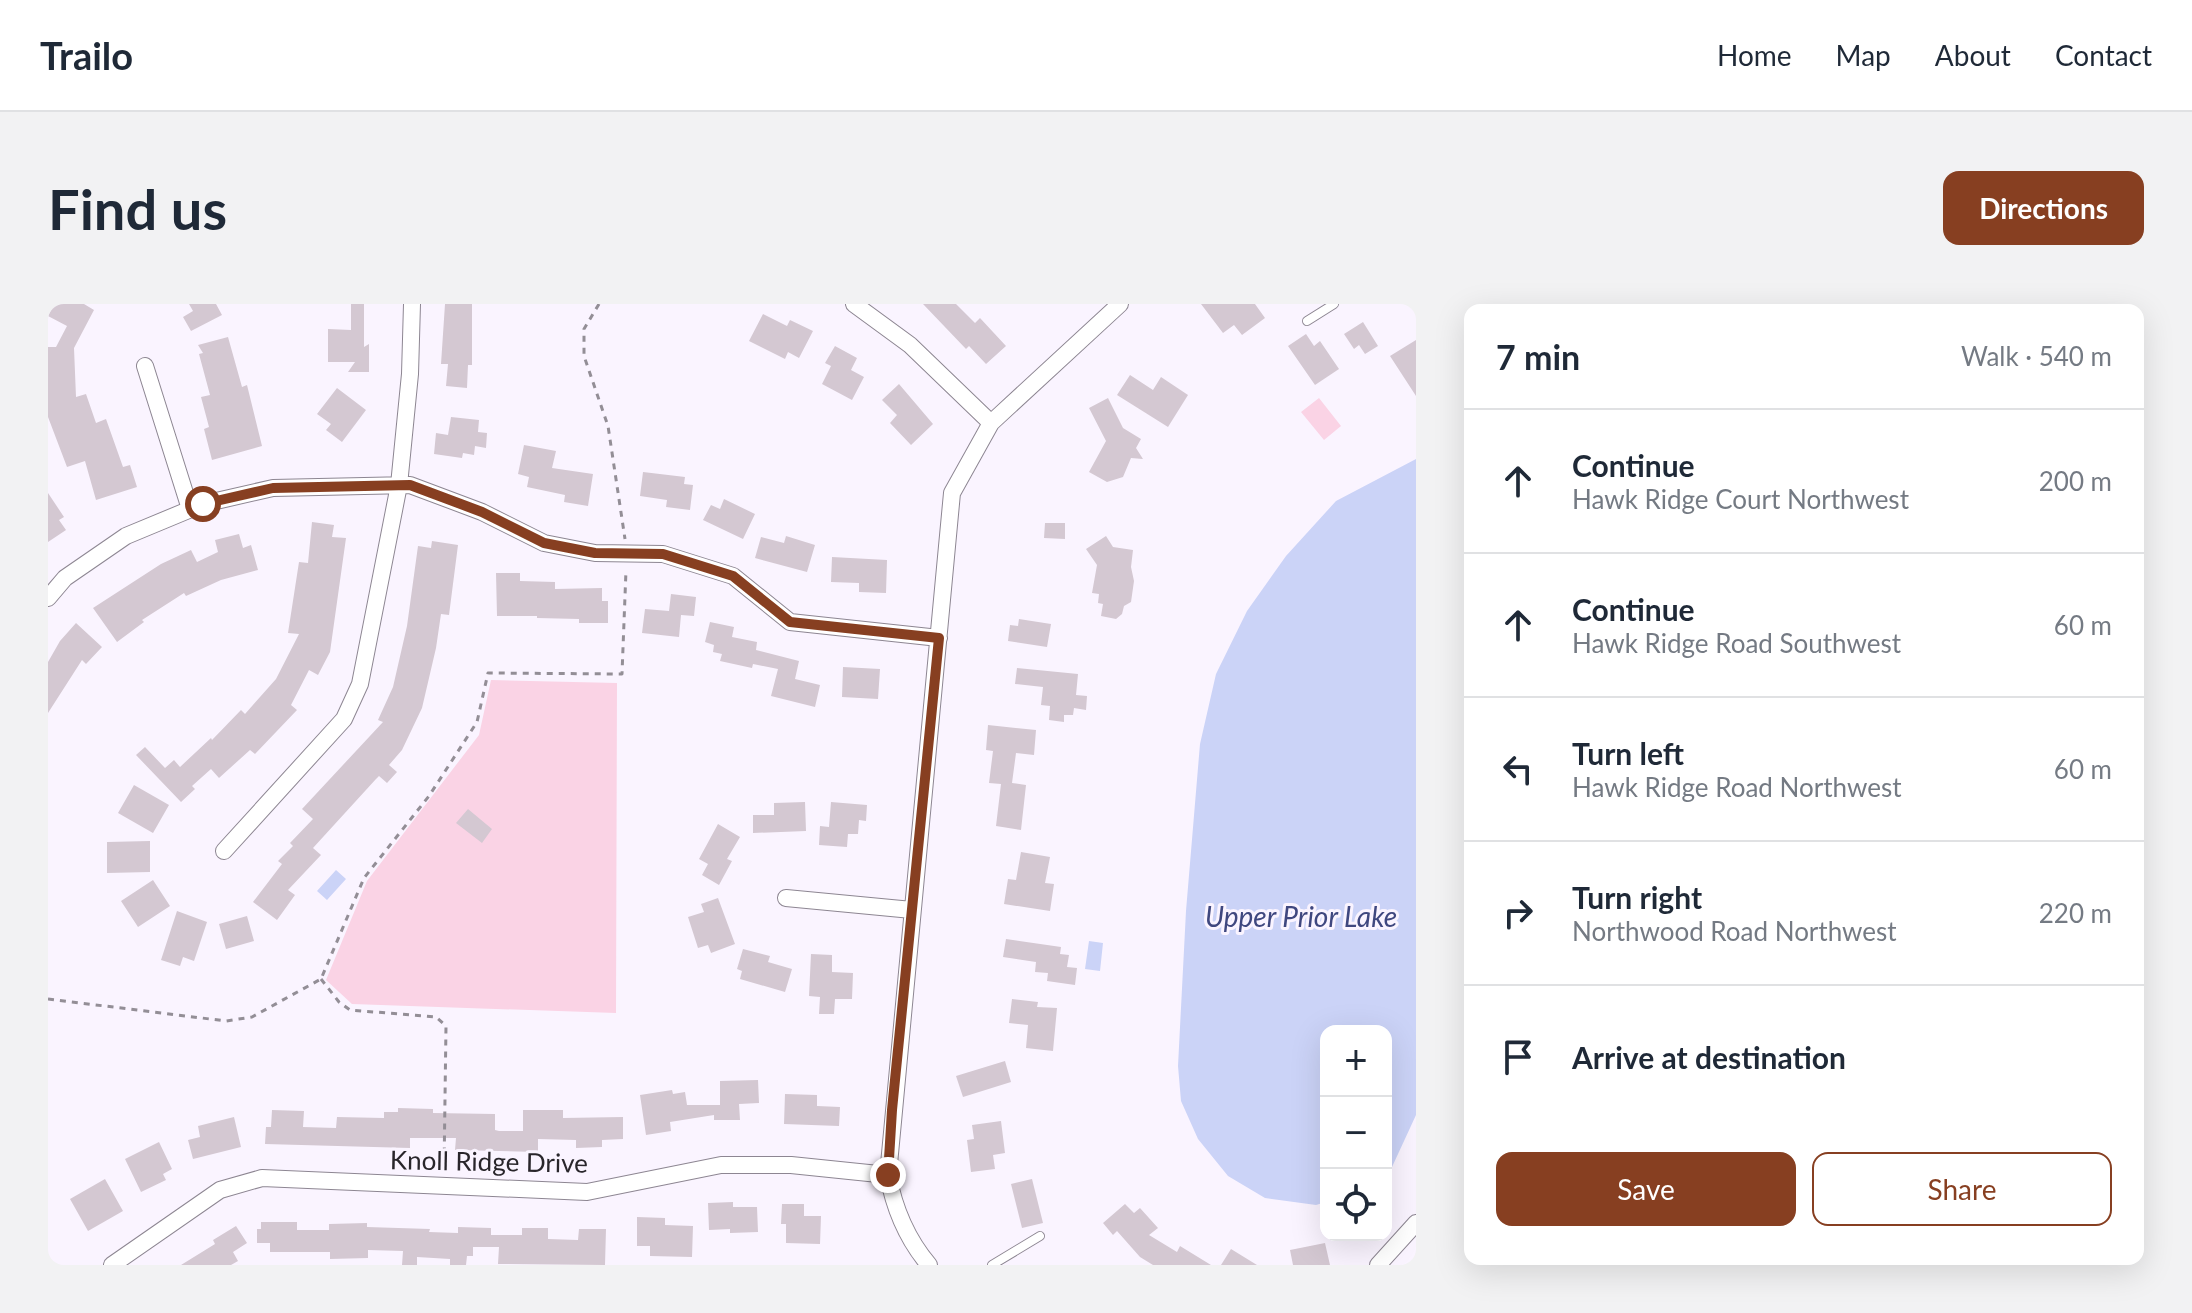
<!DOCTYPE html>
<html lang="en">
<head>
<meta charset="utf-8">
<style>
  :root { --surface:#fff; --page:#f2f2f3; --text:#1f2937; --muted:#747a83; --line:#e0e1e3; --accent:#873f21 }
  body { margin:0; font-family:Lato,sans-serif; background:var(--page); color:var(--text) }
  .controls { position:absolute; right:24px; bottom:24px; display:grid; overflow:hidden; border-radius:16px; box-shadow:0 8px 32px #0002 }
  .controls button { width:72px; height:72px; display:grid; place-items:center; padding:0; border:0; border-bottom:2px solid var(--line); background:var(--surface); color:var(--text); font:40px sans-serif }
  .stop { position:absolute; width:24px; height:24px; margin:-18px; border:6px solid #873f21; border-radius:50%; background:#fff }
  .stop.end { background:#873f21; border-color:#fff; box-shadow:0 2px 8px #0008 }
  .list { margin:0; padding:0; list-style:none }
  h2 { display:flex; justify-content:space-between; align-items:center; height:104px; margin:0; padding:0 32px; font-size:34px }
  h2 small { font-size:26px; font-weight:400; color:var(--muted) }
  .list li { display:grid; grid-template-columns:52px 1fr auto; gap:24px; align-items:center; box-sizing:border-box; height:144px; padding:0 32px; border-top:2px solid var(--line) }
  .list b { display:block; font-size:30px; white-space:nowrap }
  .list p { margin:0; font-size:26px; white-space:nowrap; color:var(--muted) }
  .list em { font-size:26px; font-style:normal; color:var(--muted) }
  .actions { display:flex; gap:16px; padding:24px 32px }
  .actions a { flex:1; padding:18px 0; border:2px solid var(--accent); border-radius:16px; text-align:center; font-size:28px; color:var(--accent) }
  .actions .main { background:var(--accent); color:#fff }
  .icon { flex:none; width:44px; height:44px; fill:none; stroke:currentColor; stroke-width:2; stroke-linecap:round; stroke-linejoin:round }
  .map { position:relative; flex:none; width:1368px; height:961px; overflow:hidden; border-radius:16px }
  header { display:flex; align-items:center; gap:48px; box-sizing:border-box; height:112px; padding:0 40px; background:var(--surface); border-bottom:2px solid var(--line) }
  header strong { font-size:38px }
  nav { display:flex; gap:44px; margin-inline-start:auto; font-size:28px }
  .intro { display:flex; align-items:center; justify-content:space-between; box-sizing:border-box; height:192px; padding:0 48px }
  h1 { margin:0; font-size:56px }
  .button { padding:20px 36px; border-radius:16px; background:var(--accent); color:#fff; font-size:28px; font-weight:700 }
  main { display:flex; gap:48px; padding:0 48px }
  aside { flex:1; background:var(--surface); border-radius:16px; box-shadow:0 8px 32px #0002 }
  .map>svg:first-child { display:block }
  .green { fill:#fad3e5 }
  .water { fill:#cbd3f7 }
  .building { fill:#d4c8d2 }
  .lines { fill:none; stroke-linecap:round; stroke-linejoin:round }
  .service-casing { stroke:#8d8692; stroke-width:10 }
  .minor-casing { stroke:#8d8692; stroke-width:18 }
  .path { stroke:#938e96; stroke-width:3; stroke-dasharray:6 6; stroke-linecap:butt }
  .service { stroke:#fff; stroke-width:8 }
  .minor { stroke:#fff; stroke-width:16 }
  .route { stroke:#873f21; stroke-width:10 }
  .labels { text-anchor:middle; stroke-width:6; stroke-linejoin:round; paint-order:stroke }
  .street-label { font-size:26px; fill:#29262b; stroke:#faf4ff }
  .water-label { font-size:28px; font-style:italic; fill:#3f477f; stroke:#faf4ff }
</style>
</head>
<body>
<header>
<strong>Trailo</strong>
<nav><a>Home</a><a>Map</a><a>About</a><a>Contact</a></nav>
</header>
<div class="intro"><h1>Find us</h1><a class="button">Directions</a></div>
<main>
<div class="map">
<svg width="1368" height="961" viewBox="0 0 1368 961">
  <rect width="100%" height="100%" fill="#faf4ff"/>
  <path class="green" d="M1271,94L1293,122L1276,136L1253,108Z
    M443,376L569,379L568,709L304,700L278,676L319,577L431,431Z"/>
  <path class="water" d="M1368,155V811L1344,863L1338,867V727H1278V898L1268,901L1217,894L1180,872L1150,835L1133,797L1130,762L1138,607L1152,440L1168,370L1199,307L1238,252L1288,197Z
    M288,566L298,575L279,596L269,587Z
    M1041,637L1055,639L1052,667L1037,665Z"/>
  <path class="building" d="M6,0H36L46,6L26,44L28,93L38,90L48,119L58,115L75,163L82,161L89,183L48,196L37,157L19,163L0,113V43H8L19,22L0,12Z
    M141,0H168L174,11L143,27L135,13L145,7Z
    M303,0H316V43L321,40V68H300L307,58H280V25L303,26Z
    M397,0H424V61H420L419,84L398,82L400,60H393Z
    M875,0H908L927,19L932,14L958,42L938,60L921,42L918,45Z
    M1153,0H1207L1217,14L1194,31L1186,21L1175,29Z
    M715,10L739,22L742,16L765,27L751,54L740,48L737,55L701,37Z
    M1315,18L1330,42L1317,50L1311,41L1306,45L1296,30Z
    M1258,30L1266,42L1272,37L1291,65L1267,81L1240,42Z
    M180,33L194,83L199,81L214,142L164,156L156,125L161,123L153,93L162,91L151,50L155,49L150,41Z
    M1368,36V92L1342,52Z
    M787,42L809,54L803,66L816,73L804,96L774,80L783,62L777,59Z
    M1082,71L1105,86L1113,73L1140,91L1120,123L1069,91Z
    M851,80L885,120L863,141L842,119L849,111L834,96Z
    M289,84L318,106L294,138L278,126L283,120L269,110Z
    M1060,94L1075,124L1093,135L1088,144L1095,155L1083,154L1075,173L1059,178L1041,168L1058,137L1041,104Z
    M403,113L431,116L430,128L439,129L438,144L427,142L426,151L415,149L414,154L386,150L388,129L400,131Z
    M476,141L508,147L504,164L545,170L540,202L516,198L517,191L479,183L481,173L470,170Z
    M595,168L637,173L636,180L645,181L642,206L618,203L619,196L592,192Z
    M0,189L16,213L11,216L18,226L0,238Z
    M676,195L707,210L695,235L655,216L663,201L672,205Z
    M264,218L286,221L284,233L298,234L282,348L270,371L261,366L243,401L249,406L207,450L202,446L171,474L163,465L144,482L147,485L133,498L88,451L97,443L117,464L126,456L132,463L163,434L164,436L193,406L197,410L228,375L251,330L240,329L251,258L260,259Z
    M997,219H1017V235L996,234Z
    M191,230L195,244L203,241L210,266L173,276L138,292L136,289L94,316L96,318L69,338L45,304L113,260L143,246L149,258L170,248L167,236Z
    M738,232L767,241L759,268L707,254L713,233L736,239Z
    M1058,232L1065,243L1085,246L1083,263L1086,277L1083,298L1076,302L1074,310L1068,315L1053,312L1055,300L1050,299L1051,290L1044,289L1049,261L1038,245Z
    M384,237L410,241L401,311L393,310L388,344L374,404L354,446L341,461L349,468L339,479L331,472L328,475L265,544L273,551L240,586L247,591L229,616L205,598L234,560L230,557L245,542L242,539L265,515L254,505L335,418L330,416L345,383L359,322L370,242L383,244Z
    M784,253L839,256L838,289L811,288V279L783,278Z
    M448,269H472V277L507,278V285L554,284V297H560V319H531V315L489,314V312H449Z
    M623,290L648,293L646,312L633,311L631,333L594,329L597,305L621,307Z
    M971,315L1003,320L999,343L960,337L962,321L970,322Z
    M662,318L686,323L684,333L709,338L708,346L751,357L747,375L772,381L767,403L723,392L730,365L705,360L704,364L672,357L674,350L665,348L666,341L657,338Z
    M28,319L54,343L38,360L34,356L0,409V358L12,337Z
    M795,363L832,365L830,395L794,393Z
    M969,364L1030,370L1028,391L1039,392L1038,406L1026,404L1025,411H1016V418L1001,416L1002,402L993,401L995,383L967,380Z
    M940,421L988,426L986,451L968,449L964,479L978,481L973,526L948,522L953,480L941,479L945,447L938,446Z
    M86,481L121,501L105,529L70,509Z
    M757,498L758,527L705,529V511H726V499Z
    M783,498L819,501L818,517L811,516L810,530H800L799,543L771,541L772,522L781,523Z
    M420,505L444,525L434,539L408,519Z
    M670,520L692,533L679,555L684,557L671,581L654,571L660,560L651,555Z
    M102,537V568L59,569V538Z
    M973,548L1002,553L997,579L1006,580L1002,607L956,600L960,575L968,576Z
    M105,576L122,602L90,623L73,597Z
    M670,594L687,640L663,649L660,641L650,644L640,613L656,608L653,600Z
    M129,607L159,618L146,657L135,653L132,662L113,656Z
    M199,612L206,637L178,645L171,620Z
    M958,635L1013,643L1012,650L1021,651L1019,663L1029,664L1027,681L999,677L1000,669L987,668L988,658L955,653Z
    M695,645L722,652L720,658L744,665L737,688L692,675L694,667L689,665Z
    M763,650L784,651V668L805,669L804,695H787L786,710H771L772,693L761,692Z
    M964,695L990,698L989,703L1009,704L1005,747L978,744L980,721L961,719Z
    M957,757L963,778L915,793L908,772Z
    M710,776L711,799L691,800L692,816H666V811L622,818L623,827L598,831L592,791L624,786L625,790L637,788L639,801H672V777Z
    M737,790L769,791V802L792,803L791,822L736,820Z
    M350,804L385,805V809L447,810V826L451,827H475V806H515V814L575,813V835L554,836V843L528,844V836L490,835V848L407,846L408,834H362V844L217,840L218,823H223L224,806L256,807L255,823L288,824L289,813L336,814V808H350Z
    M186,813L193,843L145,855L140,836L152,833L150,822Z
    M953,817L957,849L945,851L947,865L923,868L919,836L926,835L924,821Z
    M111,838L124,865L115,870L118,876L93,888L77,855Z
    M57,875L75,907L40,927L22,895Z
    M984,875L995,919L974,924L963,880Z
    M685,898V903H709L710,928L682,929V925L661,926L660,899Z
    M734,900H756V912H773L772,940L738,939V920H733Z
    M1077,900L1086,909L1092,904L1110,924L1101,931L1129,948L1132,942L1163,961H1105L1092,953L1069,927L1065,931L1055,919Z
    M589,913L617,914V921L645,922L644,953L602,952V942H589Z
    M213,918H249V926H281V920L319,919V923L382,925L381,928L410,929V923L443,924V931H474V924H500V935L530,936L531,925H558L557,961L450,960L451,943H425V952H419L418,961H402V955L369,953V961H354L355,947L320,946V954L282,955V948H222V939H209V925H213Z
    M188,922L199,939L185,948L190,957L183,961H133L167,940L165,936Z
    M1277,939L1282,961H1245L1242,946Z
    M1183,945L1209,961H1173Z"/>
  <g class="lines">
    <defs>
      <path id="service" d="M1259,17L1286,0
        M944,961L992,932"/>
      <path id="minor" d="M806,0L862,41L943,119
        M97,62L142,205
        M0,294L17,274L78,232L155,200L225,184L362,181L434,208L496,239L547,249L615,250L685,272L742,318L891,334
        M176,547L296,415L312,380L351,181L362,70L364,0
        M738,594L864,606
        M64,961L172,886L214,874L539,888L673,861H743L840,871
        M881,961C859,935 846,904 840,871L904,189L943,119L1072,0
        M1330,961L1368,919"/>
    </defs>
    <use href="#service" class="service-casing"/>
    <use href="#minor" class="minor-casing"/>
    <path class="path" d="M551,0L536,25V52L560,122L577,235
      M273,675L291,698L302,706L388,713L398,722L396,867
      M0,695L178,717L204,713L273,675L316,574L381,492L429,418L440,369L574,370L578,266"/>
    <use href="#service" class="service"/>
    <use href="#minor" class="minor"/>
  </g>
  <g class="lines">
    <path class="route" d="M155,200L225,184L362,181L434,208L496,239L547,249L615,250L685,272L742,318L891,334L844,806L840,871"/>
  </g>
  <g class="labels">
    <g class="street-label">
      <text transform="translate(441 858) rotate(1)" y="9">Knoll Ridge Drive</text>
    </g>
    <g class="water-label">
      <text x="1253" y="623">Upper Prior Lake</text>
    </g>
  </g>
</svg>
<div class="controls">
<button>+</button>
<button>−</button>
<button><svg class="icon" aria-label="locate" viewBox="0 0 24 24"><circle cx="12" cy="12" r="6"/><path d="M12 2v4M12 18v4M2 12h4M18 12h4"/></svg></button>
</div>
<div class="stop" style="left:155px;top:200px"></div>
<div class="stop end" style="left:840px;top:871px"></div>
</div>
<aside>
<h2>7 min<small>Walk · 540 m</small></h2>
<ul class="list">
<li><svg class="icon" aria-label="ahead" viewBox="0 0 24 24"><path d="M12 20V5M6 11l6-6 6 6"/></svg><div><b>Continue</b><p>Hawk Ridge Court Northwest</p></div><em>200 m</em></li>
<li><svg class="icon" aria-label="ahead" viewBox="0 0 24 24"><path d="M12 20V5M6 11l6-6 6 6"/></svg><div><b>Continue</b><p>Hawk Ridge Road Southwest</p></div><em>60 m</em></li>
<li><svg class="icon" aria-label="left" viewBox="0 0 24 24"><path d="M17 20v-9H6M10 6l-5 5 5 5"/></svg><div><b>Turn left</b><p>Hawk Ridge Road Northwest</p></div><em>60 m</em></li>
<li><svg class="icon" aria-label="right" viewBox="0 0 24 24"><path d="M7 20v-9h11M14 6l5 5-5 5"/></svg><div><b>Turn right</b><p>Northwood Road Northwest</p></div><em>220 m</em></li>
<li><svg class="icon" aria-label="arrive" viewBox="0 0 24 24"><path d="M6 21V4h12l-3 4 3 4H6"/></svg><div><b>Arrive at destination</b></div></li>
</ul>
<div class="actions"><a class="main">Save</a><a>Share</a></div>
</aside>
</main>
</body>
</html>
